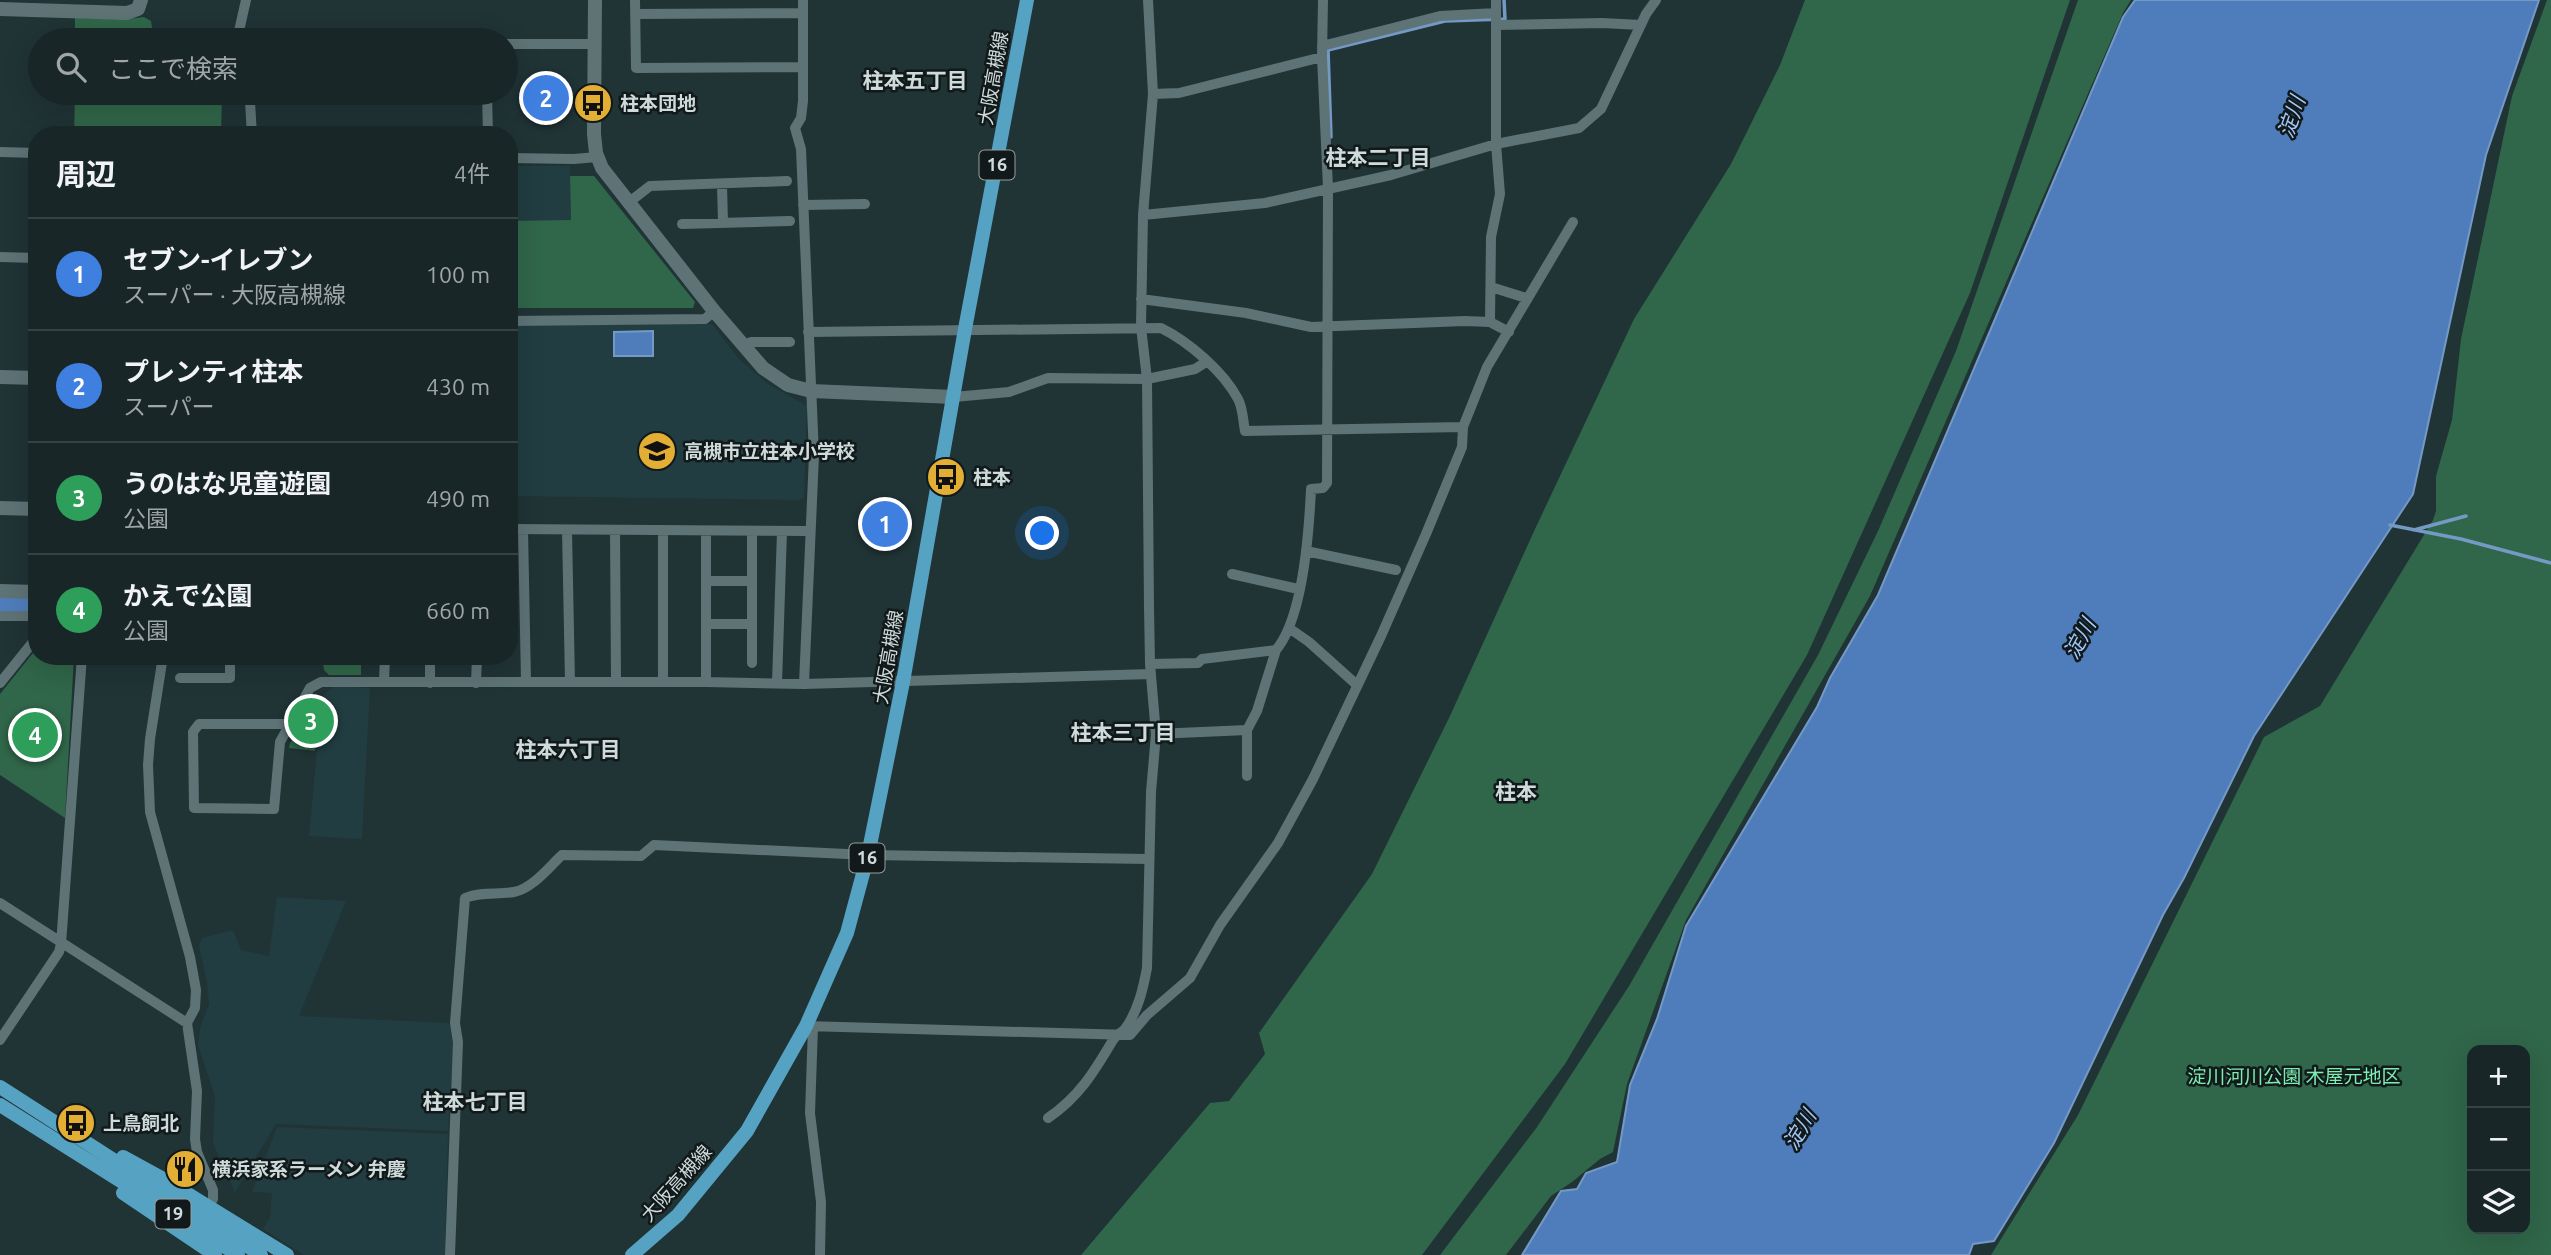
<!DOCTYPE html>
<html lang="ja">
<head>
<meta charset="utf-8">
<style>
  :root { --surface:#182628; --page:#253234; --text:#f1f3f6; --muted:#9fa5a8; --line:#364345; --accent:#e2af34 }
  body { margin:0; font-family:Ubuntu,"Noto Sans JP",sans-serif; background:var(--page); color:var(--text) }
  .controls { position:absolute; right:21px; bottom:21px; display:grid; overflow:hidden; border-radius:14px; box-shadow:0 7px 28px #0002 }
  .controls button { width:63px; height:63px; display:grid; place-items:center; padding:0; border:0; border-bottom:2px solid var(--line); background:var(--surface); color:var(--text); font:35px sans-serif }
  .you { position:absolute; left:1043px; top:534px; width:24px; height:24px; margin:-18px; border:5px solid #fff; border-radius:50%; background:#1a73e8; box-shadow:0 0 0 10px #1a73e833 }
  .badge { display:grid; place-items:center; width:46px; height:46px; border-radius:50%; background:var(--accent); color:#fff; font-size:23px; font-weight:700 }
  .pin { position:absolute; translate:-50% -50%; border:4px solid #fff; box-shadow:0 2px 7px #0006 }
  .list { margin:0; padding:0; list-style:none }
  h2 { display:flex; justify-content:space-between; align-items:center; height:91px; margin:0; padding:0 28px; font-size:30px }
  h2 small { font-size:23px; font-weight:400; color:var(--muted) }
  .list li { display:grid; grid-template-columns:46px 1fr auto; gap:21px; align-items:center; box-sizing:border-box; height:112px; padding:0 28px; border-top:2px solid var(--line) }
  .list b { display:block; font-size:26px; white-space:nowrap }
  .list p { margin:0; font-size:23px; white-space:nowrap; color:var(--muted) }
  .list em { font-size:23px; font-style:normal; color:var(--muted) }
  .icon { flex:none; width:38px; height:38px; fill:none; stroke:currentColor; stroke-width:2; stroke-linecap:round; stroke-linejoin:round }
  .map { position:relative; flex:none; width:2551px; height:1255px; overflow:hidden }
  .search { position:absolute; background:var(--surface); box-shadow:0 7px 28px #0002; left:28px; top:28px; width:490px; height:77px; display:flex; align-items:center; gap:18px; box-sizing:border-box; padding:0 24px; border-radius:38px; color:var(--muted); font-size:26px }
  .panel { position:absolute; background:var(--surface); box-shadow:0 7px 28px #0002; left:28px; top:126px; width:490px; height:539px; border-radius:28px }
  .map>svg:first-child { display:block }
  .built { fill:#213d41 }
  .green { fill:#306649; fill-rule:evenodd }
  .water { fill:#4f7dbb; stroke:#7599c5; stroke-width:2 }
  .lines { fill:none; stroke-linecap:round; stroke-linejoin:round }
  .stream { stroke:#7599c5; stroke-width:3.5 }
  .river { stroke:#4f7dbb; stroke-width:19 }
  .street { stroke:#5e7376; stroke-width:10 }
  .secondary { stroke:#5e7376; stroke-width:14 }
  .primary { stroke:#55a2c2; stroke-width:14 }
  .labels { text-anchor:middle; stroke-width:5; stroke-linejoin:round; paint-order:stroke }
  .shield { fill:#11191a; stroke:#96a0a1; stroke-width:2 }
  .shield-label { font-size:18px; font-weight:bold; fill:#cfdadb }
  .street-label { font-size:19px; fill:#cfdadb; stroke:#11191a }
  .poi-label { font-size:19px; font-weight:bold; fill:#cfdadb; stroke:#11191a; text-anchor:start }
  .park-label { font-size:19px; fill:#7ceeb0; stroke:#11191a }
  .neighbourhood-label { font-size:21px; font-weight:bold; fill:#cfdadb; stroke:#11191a }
  .water-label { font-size:21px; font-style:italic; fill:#a1c7fa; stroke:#11191a }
</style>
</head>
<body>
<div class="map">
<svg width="2551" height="1255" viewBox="0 0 2551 1255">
  <rect width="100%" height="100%" fill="#203335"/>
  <path class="built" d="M509,166H570L571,221H509Z
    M509,324H712L739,359L768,384L807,406L804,497L800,500L509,496Z
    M335,686L370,688L362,839L309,836L322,696Z
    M277,897L346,901L299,1016L449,1023L454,1040L448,1131L276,1124L235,1192L213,1143L215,1096L198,1045L200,1028L209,1004L207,983L199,946L202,938L233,930L241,950L269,956Z
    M277,1127L448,1134L445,1255H304L263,1229L270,1217L272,1193L252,1192Z"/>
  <path class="green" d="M1805,0H2070L1970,293L1807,655L1565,1064L1422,1255H1081L1210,1103L1229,1101L1265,1054L1259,1033L1372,874L1449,718L1535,529L1634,319L1731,164L1780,65Z
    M2078,0H2131L2123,13L1870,596L1686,920L1627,1084L1613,1152L1600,1159L1572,1182L1551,1196L1506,1255H1440L1537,1127L1629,986L1818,655L1878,531L1956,351Z
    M2547,0H2551V1255H1991L2078,1115L2264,737L2320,706L2433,520L2436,511V476L2452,420L2461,339L2512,96ZM2525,1050V1229H2472V1050Z
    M144,17L151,21L154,40H75V18L127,19Z
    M75,93H222L221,135H74Z
    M570,176H594L695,302L693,308H509V221L571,220Z
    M37,648V656H74L65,818L0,775V694Z
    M322,656H361V675H329L324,670Z
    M321,696L315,751L289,748L290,743L316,700Z"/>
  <path class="water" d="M2135,0H2539L2486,155L2413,494L2254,736L2184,878L2163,915L2054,1143L1994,1241L1973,1244L1969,1255H1522L1561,1191L1577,1189L1586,1173L1617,1162L1630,1085L1657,1019L1686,926L1817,707L1830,678L1878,595L2123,17Z
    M653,331V356H614V332Z"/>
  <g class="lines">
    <path class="stream" d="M1331,137L1328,50L1445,21L1505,19L1504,0
      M2390,525L2461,539L2551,563
      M2414,530L2466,516"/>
    <path class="river" d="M0,602H37"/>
    <path class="street" d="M635,0L636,68L802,67
      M803,0V101L801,118L795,128L801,149L814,455L804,684
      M635,14L803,13
      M1496,25L1602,23L1641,25
      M237,40L246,0
      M506,44H594
      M1322,46L1440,16L1496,13
      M243,93L250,102L252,135
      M487,93L488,135
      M1153,94L1179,93L1322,57
      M0,152L37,153
      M509,158L574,159L597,157
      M722,184L723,223
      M628,203L650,186L787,181
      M803,205L865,204
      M1143,215L1153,94L1148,0
      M682,224L790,221
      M0,257L37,258
      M1491,287L1526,298
      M1141,299L1246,313L1311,327L1465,321L1490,322L1509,332
      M509,321L705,319L714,311
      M1490,322L1491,237L1500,194L1496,144V0
      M808,332L1161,328C1189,342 1223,371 1238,399C1243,408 1243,421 1245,431L1463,427
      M743,346L751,342H790
      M954,397L1009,392L1048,378L1147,379L1195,369L1206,362
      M509,529L810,531
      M523,529L526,682
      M567,530L570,682
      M615,530L616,682
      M1306,551L1396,570
      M1232,574L1298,589
      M706,581H752
      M0,616H37
      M706,624H752
      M1289,628L1309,642L1357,685
      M163,656L150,739L148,765L150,812L190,957L196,990L195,1008L187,1023L197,1091L195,1139L197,1152L213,1190V1199L208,1206
      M752,663V531
      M1150,664L1198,663L1202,659L1276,650C1303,618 1309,532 1311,489L1323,488L1327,483L1328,188L1322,57L1323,0
      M180,678H230V656
      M384,682L385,656
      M663,682V531
      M706,682V531
      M0,683L37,637
      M430,683V656
      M476,683L477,656
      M777,683L782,531
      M289,724H199L193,732L194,808L274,809L280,742L310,688L321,682H706L804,684L1151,674
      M1156,734L1247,730
      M1247,776V730L1257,711L1276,650
      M0,903L187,1023
      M806,1026L1130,1035L1147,1015L1190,978L1220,925L1278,843L1313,779L1381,636L1426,534L1462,447L1463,427L1487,367L1573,222
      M813,1027L810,1113L821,1202L820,1255
      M0,1040L59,952L61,944L82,656
      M1048,1118C1079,1097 1094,1072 1113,1040C1116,1035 1121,1033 1125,1029C1138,1011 1143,989 1147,968L1151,792L1156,734L1150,664L1149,607L1147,379L1141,327L1143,215L1265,203L1391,175L1496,144L1579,128L1601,109L1646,14L1656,0
      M450,1255L458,1042L455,1023L465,898C482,891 497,895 514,892C532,889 549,867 562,855L641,856L654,845L868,855L1149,859"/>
    <path class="secondary" d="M595,0L594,134L596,153L602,168L714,311L763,368L788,385L811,391L954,397
      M0,9L127,13L138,9L141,0
      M0,377L37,378
      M0,508L37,509
      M0,591L37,592"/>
    <path class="primary" d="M0,1087L261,1255
      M0,1105L238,1255
      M123,1157L165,1180L287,1255
      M123,1193L215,1255
      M632,1255L678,1215L747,1131L806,1026L847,933L868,855L903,682L965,329L1027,0"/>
  </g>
  <defs>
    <symbol id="bus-disc" viewBox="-11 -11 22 22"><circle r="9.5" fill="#e2af34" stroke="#11191a"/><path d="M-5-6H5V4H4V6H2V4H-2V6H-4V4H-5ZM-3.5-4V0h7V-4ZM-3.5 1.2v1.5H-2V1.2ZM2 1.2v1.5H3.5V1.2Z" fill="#111"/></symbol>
    <symbol id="school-disc" viewBox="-11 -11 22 22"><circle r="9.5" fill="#e2af34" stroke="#11191a"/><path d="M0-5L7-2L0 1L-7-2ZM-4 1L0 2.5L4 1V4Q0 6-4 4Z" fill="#111"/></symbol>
    <symbol id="restaurant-disc" viewBox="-11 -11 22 22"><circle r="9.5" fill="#e2af34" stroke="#11191a"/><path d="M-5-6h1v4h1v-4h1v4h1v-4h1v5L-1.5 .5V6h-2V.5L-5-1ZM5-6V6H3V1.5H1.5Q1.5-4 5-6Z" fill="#111"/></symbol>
  </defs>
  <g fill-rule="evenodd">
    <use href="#bus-disc" x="571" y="81" width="44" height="44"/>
    <use href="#school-disc" x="635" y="429" width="44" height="44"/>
    <use href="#bus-disc" x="924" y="455" width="44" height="44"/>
    <use href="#bus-disc" x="54" y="1101" width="44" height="44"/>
    <use href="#restaurant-disc" x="163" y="1147" width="44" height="44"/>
  </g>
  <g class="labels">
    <g class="shield">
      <rect x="979.5" y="150.5" width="35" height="29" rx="5"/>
      <rect x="849.5" y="843.5" width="35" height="29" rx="5"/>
      <rect x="155.5" y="1199.5" width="35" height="29" rx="5"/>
    </g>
    <g class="shield-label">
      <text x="997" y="171">16</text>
      <text x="867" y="864">16</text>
      <text x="173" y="1220">19</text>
    </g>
    <g class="street-label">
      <text transform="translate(993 78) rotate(-80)" y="7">大阪高槻線</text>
      <text transform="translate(888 657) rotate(-80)" y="7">大阪高槻線</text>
      <text transform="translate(676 1183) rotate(-48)" y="7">大阪高槻線</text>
    </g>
    <g class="poi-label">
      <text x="620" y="110">柱本団地</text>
      <text x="684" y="458">高槻市立柱本小学校</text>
      <text x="973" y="484">柱本</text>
      <text x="103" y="1130">上鳥飼北</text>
      <text x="212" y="1176">横浜家系ラーメン 弁慶</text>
    </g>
    <g class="park-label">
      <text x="2294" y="1083">淀川河川公園 木屋元地区</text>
    </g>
    <g class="neighbourhood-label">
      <text x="915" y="88">柱本五丁目</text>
      <text x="1378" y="165">柱本二丁目</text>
      <text x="1123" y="740">柱本三丁目</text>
      <text x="568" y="757">柱本六丁目</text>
      <text x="1516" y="799">柱本</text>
      <text x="475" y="1109">柱本七丁目</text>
    </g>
    <g class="water-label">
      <text transform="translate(2292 117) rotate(-71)" y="7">淀川</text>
      <text transform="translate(2080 639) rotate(-62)" y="7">淀川</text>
      <text transform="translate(1800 1130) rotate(-59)" y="7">淀川</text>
    </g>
  </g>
</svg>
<div class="controls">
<button>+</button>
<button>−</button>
<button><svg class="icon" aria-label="layers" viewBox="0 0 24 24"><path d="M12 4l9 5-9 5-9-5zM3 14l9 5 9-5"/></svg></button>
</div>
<div class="you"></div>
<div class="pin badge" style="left:885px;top:524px;background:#3f7fe0">1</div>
<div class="pin badge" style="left:546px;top:98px;background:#3f7fe0">2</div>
<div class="pin badge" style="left:311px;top:721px;background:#2e9e5b">3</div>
<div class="pin badge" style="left:35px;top:735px;background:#2e9e5b">4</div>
<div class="search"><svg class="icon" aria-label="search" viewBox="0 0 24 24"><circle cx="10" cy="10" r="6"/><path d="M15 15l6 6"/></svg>ここで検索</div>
<section class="panel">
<h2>周辺<small>4件</small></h2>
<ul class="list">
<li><span class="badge" style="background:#3f7fe0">1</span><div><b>セブン-イレブン</b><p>スーパー · 大阪高槻線</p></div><em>100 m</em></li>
<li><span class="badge" style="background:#3f7fe0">2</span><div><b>プレンティ柱本</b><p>スーパー</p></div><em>430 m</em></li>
<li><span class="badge" style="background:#2e9e5b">3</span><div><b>うのはな児童遊園</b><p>公園</p></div><em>490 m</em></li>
<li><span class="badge" style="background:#2e9e5b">4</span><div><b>かえで公園</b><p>公園</p></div><em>660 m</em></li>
</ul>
</section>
</div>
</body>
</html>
